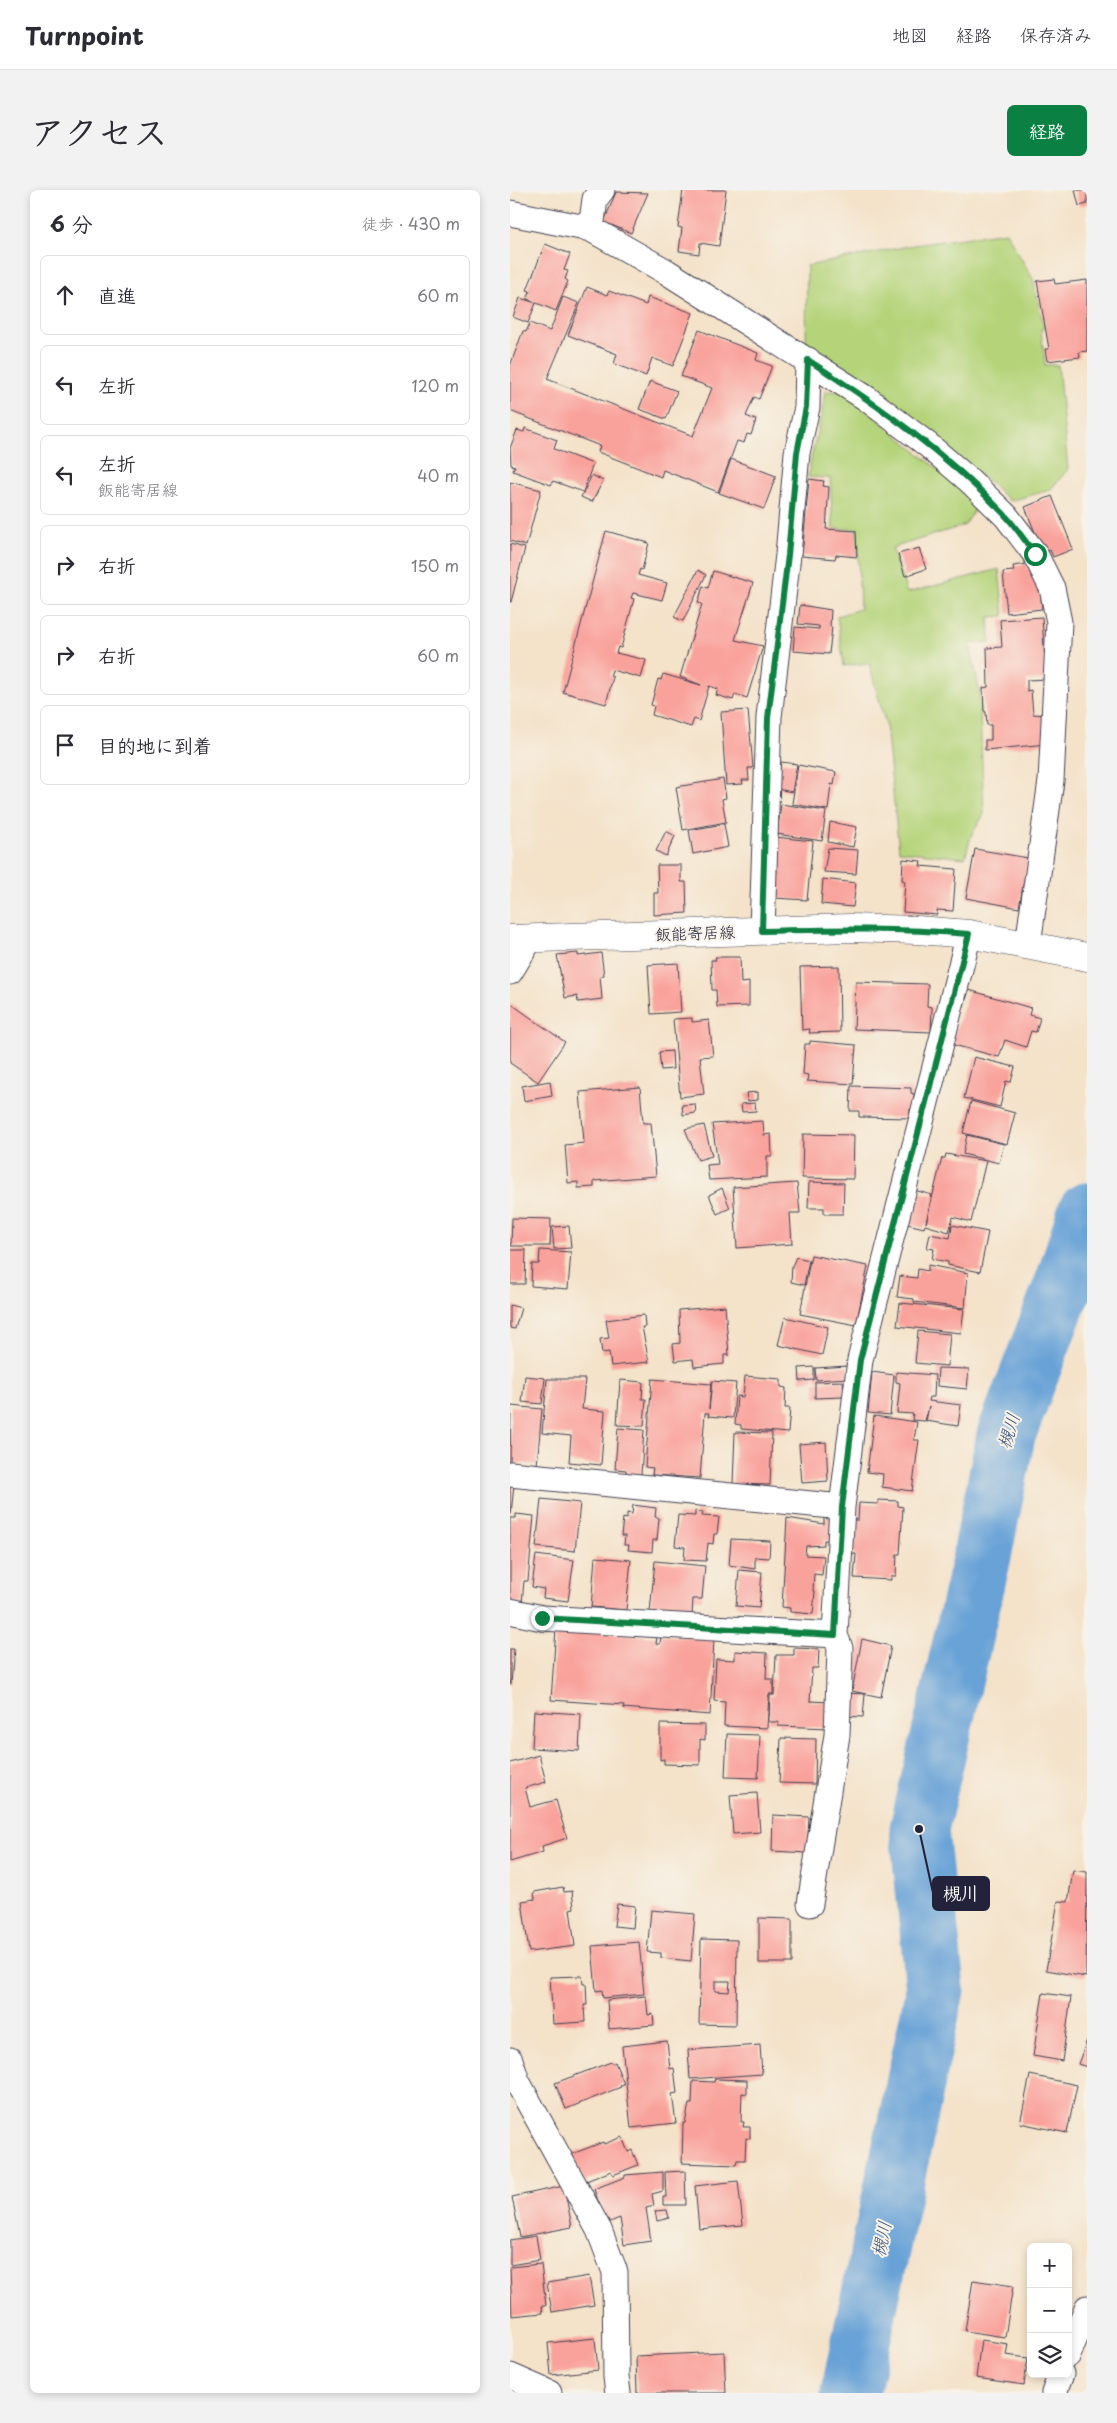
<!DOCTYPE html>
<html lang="ja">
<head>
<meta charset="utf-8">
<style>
  :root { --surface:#fff; --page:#f2f2f3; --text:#2b2b33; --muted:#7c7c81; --line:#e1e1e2; --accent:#0b8043 }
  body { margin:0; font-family:"Playpen Sans","Klee One",sans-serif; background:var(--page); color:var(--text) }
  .controls { position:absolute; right:15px; bottom:15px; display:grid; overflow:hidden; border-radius:8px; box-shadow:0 2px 8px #0003 }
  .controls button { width:45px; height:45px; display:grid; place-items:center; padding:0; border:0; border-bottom:1px solid var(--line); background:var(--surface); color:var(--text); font:25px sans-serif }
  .stop { position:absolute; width:15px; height:15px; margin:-11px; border:4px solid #0b8043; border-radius:50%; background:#fff }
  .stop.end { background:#0b8043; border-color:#fff; box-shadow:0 1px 5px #0008 }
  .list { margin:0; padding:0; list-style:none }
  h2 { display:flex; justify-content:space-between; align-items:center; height:65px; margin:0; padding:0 20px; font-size:21px }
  h2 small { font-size:16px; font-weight:400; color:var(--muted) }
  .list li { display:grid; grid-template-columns:32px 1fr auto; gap:15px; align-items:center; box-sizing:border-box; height:80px; margin:0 10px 10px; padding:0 10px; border:1px solid var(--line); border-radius:8px }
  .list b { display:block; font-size:19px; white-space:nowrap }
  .list p { margin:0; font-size:16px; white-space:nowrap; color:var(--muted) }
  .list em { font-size:16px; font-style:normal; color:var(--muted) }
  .icon { flex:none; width:28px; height:28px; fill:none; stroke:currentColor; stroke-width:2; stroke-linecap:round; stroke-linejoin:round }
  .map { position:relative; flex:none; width:577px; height:2203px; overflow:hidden; border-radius:8px }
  header { display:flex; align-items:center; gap:30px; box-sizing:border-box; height:70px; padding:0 25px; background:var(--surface); border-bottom:1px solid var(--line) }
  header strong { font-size:24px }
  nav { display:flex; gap:28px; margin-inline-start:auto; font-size:18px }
  .intro { display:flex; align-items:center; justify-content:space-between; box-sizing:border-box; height:120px; padding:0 30px }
  h1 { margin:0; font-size:35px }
  .button { padding:12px 22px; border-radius:8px; background:var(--accent); color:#fff; font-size:18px; font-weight:700 }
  main { display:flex; gap:30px; padding:0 30px }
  aside { flex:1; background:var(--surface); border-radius:8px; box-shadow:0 2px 8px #0003 }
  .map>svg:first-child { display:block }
  .green { fill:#b5d47a; stroke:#6c7b5a }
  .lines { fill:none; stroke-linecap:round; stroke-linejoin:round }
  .river { stroke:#67a2d7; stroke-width:59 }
  .building { fill:#f9a29b; fill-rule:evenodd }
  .street-casing { stroke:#423f50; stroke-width:27 }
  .primary-casing { stroke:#423f50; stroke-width:29 }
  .street { stroke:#fff; stroke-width:25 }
  .primary { stroke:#fff; stroke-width:28 }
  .route { stroke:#0b8043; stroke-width:6 }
  .labels { text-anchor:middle; stroke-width:4; stroke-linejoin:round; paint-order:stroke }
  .street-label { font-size:16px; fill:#22223b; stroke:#f7f3e8 }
  .water-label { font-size:18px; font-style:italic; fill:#3e5579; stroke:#f7f3e8 }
  .leader { fill:none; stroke:#22223b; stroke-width:2 }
  .callout-dot { fill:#22223b; stroke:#f7f3e8; stroke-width:2 }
  .callout { fill:#22223b; stroke:#22223b; stroke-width:2 }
  .callout-label { font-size:18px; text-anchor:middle; font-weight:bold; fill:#fff }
</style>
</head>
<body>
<header>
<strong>Turnpoint</strong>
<nav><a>地図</a><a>経路</a><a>保存済み</a></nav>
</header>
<div class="intro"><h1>アクセス</h1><a class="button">経路</a></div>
<main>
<aside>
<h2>6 分<small>徒歩 · 430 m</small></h2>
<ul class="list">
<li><svg class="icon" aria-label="ahead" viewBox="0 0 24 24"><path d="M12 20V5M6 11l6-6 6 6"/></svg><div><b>直進</b></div><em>60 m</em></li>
<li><svg class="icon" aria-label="left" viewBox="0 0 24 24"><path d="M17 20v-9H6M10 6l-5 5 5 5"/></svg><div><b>左折</b></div><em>120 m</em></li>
<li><svg class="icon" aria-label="left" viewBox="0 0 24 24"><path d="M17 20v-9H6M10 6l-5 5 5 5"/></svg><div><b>左折</b><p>飯能寄居線</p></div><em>40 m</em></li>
<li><svg class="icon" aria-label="right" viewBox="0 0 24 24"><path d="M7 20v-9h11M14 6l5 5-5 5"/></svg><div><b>右折</b></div><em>150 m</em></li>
<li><svg class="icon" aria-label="right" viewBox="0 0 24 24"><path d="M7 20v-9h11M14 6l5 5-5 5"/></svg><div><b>右折</b></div><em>60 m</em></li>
<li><svg class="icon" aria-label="arrive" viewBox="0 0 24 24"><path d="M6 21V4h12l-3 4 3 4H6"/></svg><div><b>目的地に到着</b></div></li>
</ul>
</aside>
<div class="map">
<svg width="577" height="2203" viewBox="0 0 577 2203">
  <rect width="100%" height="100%" fill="#f7f3e8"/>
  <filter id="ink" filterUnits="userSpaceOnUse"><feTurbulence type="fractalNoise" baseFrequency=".02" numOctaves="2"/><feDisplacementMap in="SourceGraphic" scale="10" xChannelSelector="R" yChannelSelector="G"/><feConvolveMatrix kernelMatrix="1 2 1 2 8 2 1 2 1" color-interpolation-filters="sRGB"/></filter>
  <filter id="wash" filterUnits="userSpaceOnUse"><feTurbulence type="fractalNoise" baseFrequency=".0096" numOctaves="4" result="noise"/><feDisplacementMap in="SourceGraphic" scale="20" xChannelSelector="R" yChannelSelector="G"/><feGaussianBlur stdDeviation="1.12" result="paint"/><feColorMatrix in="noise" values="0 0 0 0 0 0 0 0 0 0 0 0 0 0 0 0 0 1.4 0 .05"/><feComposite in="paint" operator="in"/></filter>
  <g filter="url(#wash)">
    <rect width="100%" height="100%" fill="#f4e2c9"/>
    <path class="green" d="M496,42L523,89L534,138L531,139L535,175H548L558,279L540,300L500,311L477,290L296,159L297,76L404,55Z
      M315,201L334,202L469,313L455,335L382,358L397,403L489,379L494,426L479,427L480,452L460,454L469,500L474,624L461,646L455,668L389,661L376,535L359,473L334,476L327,426L350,419L347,339H323L320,288L298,287C302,258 312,231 315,201Z"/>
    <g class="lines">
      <path class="river" d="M340,2203L425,1800L409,1639L472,1366L496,1245L556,1088L577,1022"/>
    </g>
    <g id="blocks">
      <path class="building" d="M173,0H216L209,56L190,53L189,64L169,61L172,38L168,37Z
        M565,0H577V14L569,16Z
        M106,2L138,3L121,43L94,32Z
        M35,54L60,64L54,80L58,81L55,89L58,91L46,121L17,109L20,101L17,100Z
        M544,89L545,94L577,90V161L569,162L570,167L537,171L535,159H539L527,91Z
        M77,97L97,105L99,101L136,115L138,107L183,123L163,176L142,168L136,186L104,174L107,164L58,145Z
        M53,107L69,113L37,189L183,246L202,198L171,186L189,140L248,163L246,170L262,176L249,209L244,207L236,226L246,230L241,245L237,244L234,253L227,251L208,302L153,280L151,287L88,262L90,256L0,221V176L13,141L16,142L20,133L40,141Z
        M10,108L26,113L18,133L3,127Z
        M140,191L167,201L156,229L129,219Z
        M15,238L47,250L44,259L83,274L73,302L43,291L41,295L3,281L5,276L1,275L0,258L7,240L14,242Z
        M221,269L266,286L254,319L209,303Z
        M82,285L93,291L82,312L71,307Z
        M299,289L314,291L313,296L319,297L316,339L346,341L347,367L326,365L325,369L292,366Z
        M0,292L31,300L16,356L0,351Z
        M542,306L563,359L543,367L540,360L533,363L515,317Z
        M96,341L139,353L132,380L130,379L128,385L157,393L152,410L123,403L121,408L124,409L111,458L108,457L106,463L136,470L131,488L102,480L100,486L103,487L96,514L53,502Z
        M0,354L15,358L1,412H0Z
        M409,358L416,379L395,386L388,364Z
        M518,374V379L528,378L532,419L497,423L493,382L504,381L503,376Z
        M188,380L196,385L173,431L164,427Z
        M203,381L243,393L225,450L253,456L237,508L225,504L223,510L206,505L208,499L199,496L189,531L184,529L181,537L142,525L144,516L141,515L148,489L151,490L153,484L191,495L170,487L192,414L188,413L193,396L198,398Z
        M290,415L321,420L320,437H322L319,464L283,461L285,437L309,439V436L288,434Z
        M532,427L535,473L538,489L517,490V501L521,500L523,524L537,525V554L475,560V550H481V535H477L476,522L474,521L473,498L478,497L477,458L492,457L490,430Z
        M238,520L243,578H238L239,590H232L233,594L216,595L211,522Z
        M271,572L287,574L282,602L267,599Z
        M288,575L326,582L324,595L321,594L318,620L282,614Z
        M213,589L216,608L212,609L216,632L173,640L166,597Z
        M271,614L316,621L312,651L267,644Z
        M320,632L347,637L343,657L318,652Z
        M214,634L218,657L183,664L179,640Z
        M156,641L165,646L156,666L146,661Z
        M265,647L303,651L297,710L264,708L267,680H263Z
        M318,658L348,660L346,684L314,682Z
        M465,659L518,668L509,718L456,708Z
        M393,669L411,671L410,676L446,679L443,721L427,720V725L393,722L395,691L392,690Z
        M147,675H171V692H176L177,723L144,725V703H148Z
        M313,689L346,693L343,717L311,714Z
        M68,763V766L91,763L94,785L90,786L92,809L68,812L67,806L55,808L47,765Z
        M205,767H230L231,793L239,792V816L207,817L206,800H202L201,770H206Z
        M168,773L171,822L141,824L138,775Z
        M329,776L330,842L299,843L300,839L292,840L290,777Z
        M346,792L418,794L417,816L422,817L421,842L344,839Z
        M459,800L521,818L519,825L530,828L526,842L521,841L516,857L495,850L489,867L440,854L448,835Z
        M0,813L55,852L28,892L0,873Z
        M182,828V832L199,830L203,866L190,867L194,904L170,907L163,829Z
        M300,851L346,855L343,894L297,891L298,885L293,884L295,854H300Z
        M162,861L163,879L151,880L149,862Z
        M464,867L505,877L501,892L496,891L490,917L454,908Z
        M40,891L42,906L14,911L12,896Z
        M341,896L401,898V903L404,904V919H400V928L349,927V921H340Z
        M130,897L133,933H141L146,986L84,991V997L68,998V992L58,993L55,955L74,953L70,902Z
        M248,902V910L237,911L236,903Z
        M461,911L505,923L497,954L453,943Z
        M245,913L246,921L232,922L231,914Z
        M185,914L186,923L173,925L172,915Z
        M253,931L254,945L261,944L262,966H257V987L199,990L197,975L208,974L202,934Z
        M194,935L202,966L188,970L175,939Z
        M293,944L344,945L343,989L292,988Z
        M457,945L494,954L489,973L453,964Z
        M436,964L476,971L461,1032L443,1027L439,1042L415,1035L414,1038L397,1034L404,1000L422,1005L416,1033L432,968H435Z
        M299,992L334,993L333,1024H314V1018H298Z
        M287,993L290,1023H280L282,1054L227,1058L223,997Z
        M212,998L220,1018L207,1024L199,1005Z
        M2,1028L41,1029L40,1056H1Z
        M442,1035L478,1042L470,1082L438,1075V1072L422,1069L424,1059L417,1058L420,1044L440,1048Z
        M59,1036L61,1058L44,1059L42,1037Z
        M0,1060H16L15,1094H0Z
        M30,1060L61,1062L58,1099L21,1096L22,1074H29Z
        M301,1065L358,1076L346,1135L290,1124Z
        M286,1067L299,1070L294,1095L281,1092L282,1076Z
        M418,1075L458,1083L455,1118L404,1112V1109L387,1107L390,1086L407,1088L408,1079L418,1081Z
        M390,1113L454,1119L451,1143L387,1136Z
        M0,1115L11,1118L5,1139L0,1138Z
        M215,1116L219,1165H214V1174L184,1177L183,1169L165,1171L163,1154L170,1153L169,1120Z
        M134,1125L135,1137H132L139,1172L101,1176L99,1162L92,1163L90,1149L99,1148L96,1130Z
        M275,1127L318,1137L312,1165L268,1155Z
        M408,1141L440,1144L437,1176L405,1173Z
        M338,1176L339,1188L306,1190L305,1178Z
        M304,1177V1190L290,1191L289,1178Z
        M428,1178L459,1179L457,1199L427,1196Z
        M362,1182L384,1185L380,1225L358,1223Z
        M386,1182L425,1185L424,1207H420L419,1211L451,1215L448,1236L416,1231L419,1216L415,1231L402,1230L403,1224L387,1223L390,1193L386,1192Z
        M15,1186L35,1188L32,1214L12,1212Z
        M235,1186L271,1189V1197L276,1198L275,1218H280L278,1243L231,1239V1235L225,1234L227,1206L233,1207Z
        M37,1189H75L72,1219L95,1221L91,1275L59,1272L61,1246L32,1243Z
        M142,1189L201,1194L199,1219L202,1191L226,1193L223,1228L198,1226L199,1223H195L190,1288L142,1285L143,1278L135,1277Z
        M110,1190L133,1192L132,1209H136L134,1236L107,1235Z
        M333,1191L334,1207L305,1208V1192Z
        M1,1216L32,1219L27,1275L0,1272Z
        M364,1226L407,1232L404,1250H409L402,1301L372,1297L373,1284L357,1282Z
        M108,1238L134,1240L131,1285L116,1284V1280L105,1279Z
        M225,1242L262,1243L260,1295L223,1294Z
        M316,1252L318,1291L292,1293L289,1254Z
        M0,1295H4L1,1324H0Z
        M31,1309L70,1313L65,1361L26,1357Z
        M368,1310L388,1311V1316L393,1317L390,1364H387L386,1386H381V1390L344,1388L346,1364L338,1363L340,1330H348L349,1313L368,1314Z
        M123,1315L146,1318L145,1327L149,1328L147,1350H143L142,1362L118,1360L119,1355H114L115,1346H111L113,1328L117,1329V1323L122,1324Z
        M185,1321L193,1322L192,1326L209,1327L207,1344H204L203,1354L198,1353L196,1371L174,1370L175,1357L165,1356L168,1325L185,1326Z
        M6,1324L24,1326L18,1391H14L12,1413L0,1412V1328H6Z
        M314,1327L325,1328L324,1351L314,1350V1355L296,1356L295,1365L314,1366L312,1385L304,1384L303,1401H305L303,1424L280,1422V1418L272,1417L277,1328L314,1334Z
        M221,1349L260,1351L259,1368L245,1367V1379L219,1375Z
        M26,1365L64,1370L58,1411L33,1408L34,1399L22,1397Z
        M85,1367L121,1370L116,1420L81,1417Z
        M145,1371L195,1376L192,1409H183L182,1426L140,1422Z
        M229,1380L252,1382L249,1418L226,1416Z
        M46,1438L147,1447L146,1454H150L151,1445L204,1449L200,1525L113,1518L114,1515L41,1510Z
        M352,1449L381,1456L371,1507L342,1501Z
        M284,1458L309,1459L308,1478H302L300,1511L320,1512L319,1538L268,1536L269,1532H259L260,1505H264L266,1465H284Z
        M0,1459H4L1,1494H0Z
        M225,1461L257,1463L256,1489H263V1504H259L257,1538L214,1536L215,1512L204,1511L206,1469L225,1470Z
        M334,1503L355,1504L353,1527L333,1526Z
        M24,1521L71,1524L69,1561L22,1558Z
        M150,1534L195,1535V1550L190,1549V1575L154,1574V1569L150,1570Z
        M217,1544L250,1545L248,1588L215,1587Z
        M271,1548L306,1549L305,1594L269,1593Z
        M29,1565L36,1592L15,1598L20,1617L46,1610L57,1648L32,1656L33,1662L0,1672V1573Z
        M247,1603L250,1642L223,1644L220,1605Z
        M263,1625L299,1627L297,1663L262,1661Z
        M563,1680L577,1682L576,1787L536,1780L548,1711L558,1712Z
        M53,1697L54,1702L62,1701L64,1718L60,1719L65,1756L19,1762L12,1711L25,1709L24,1702Z
        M107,1714L125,1716L123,1738L104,1736Z
        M141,1720L185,1724L181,1771L151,1768V1763L137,1762Z
        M249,1728L282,1729V1773H249Z
        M191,1749L227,1750L226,1835L189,1834ZM205,1791H220L219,1802L205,1801Z
        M129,1752L134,1804L93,1808L92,1800L86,1801L82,1756Z
        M72,1786L73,1794H76L77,1815H74L75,1832L43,1834L40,1787Z
        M533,1803L561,1807L552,1871L523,1866Z
        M136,1806L138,1825L143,1824L144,1835L99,1839L97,1810Z
        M577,1850V1877L568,1874Z
        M157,1851L160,1879L164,1878L167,1903L162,1904L166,1933L121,1938L112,1856Z
        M250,1855L252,1884L180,1889L178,1860Z
        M101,1872L102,1874L105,1872L114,1894L110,1896L111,1897L56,1919L45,1893Z
        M520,1885L567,1895L557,1943L510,1933Z
        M205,1889L237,1890V1904L232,1903L231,1932H234L233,1937H240V1949L236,1948L235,1970H227L226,1975L172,1973L173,1933H175L179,1914H182L183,1891L204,1892Z
        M112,1947L118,1962L122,1960L128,1975L103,1985L101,1981L74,1992L62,1964L93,1952L94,1954Z
        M175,1981L176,2015H153V2007H156L155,1982Z
        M153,1982V2001L142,2004L144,2016L136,2018L141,2051L114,2055L110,2028L100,2032L99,2029L95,2031L84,1999L115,1987V1985Z
        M228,1991L233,2035L189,2039L185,1996Z
        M54,1996L62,2037L10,2047L2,2007Z
        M157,2020L159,2028L147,2031L145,2021Z
        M26,2046L30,2070L0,2075V2050Z
        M31,2074L36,2116H32L33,2123L2,2126L0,2077Z
        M79,2086L84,2115L42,2122L37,2093Z
        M463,2090L503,2096L495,2147L455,2141Z
        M85,2148L88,2180L41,2185L38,2153Z
        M471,2150L498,2154L496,2165L518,2168L514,2195L466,2188Z
        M214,2162L216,2203H127L126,2166Z"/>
    </g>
  </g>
  <g filter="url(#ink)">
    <use href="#blocks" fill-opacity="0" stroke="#423f50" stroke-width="1"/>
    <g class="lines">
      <defs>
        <path id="street" d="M0,23L81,39L157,82L356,208L418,255L460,291L496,326L525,364L542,398L549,432L541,591L518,754
          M81,39L85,9L92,0
          M252,741L259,527L278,365L287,263L297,217L298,170
          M0,782L20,749
          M0,1284L332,1317
          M0,1421L32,1428L325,1445
          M300,1714L327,1545L330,1458L325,1445L332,1317L350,1170L459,744
          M0,1870L7,1891L89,2040L105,2082L106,2187L108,2203
          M558,2165L577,2118
          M0,2186L39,2203
          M544,2203L551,2184"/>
        <path id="primary" d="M0,749L340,738L407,740L459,744L577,767"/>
      </defs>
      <use href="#street" class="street-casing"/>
      <use href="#primary" class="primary-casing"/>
      <use href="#street" class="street"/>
      <use href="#primary" class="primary"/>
    </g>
  </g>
  <g class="lines" filter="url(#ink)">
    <path class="route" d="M32,1428L325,1445L332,1317L350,1170L459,744C390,738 321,739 252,741L258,528L278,365L287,263L296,217L298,170C368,215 437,264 495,325C506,337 515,351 525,364"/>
  </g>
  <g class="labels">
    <g class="street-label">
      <text transform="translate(185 743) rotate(-2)" y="6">飯能寄居線</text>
    </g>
    <g class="water-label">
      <text transform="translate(499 1241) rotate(-73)" y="6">槻川</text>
      <text transform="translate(372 2049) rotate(-78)" y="6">槻川</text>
    </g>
  </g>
  <path class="leader" d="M409 1639L423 1703"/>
  <circle class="callout-dot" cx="409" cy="1639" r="5"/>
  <rect class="callout" x="423" y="1687" width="56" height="33" rx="5"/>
  <g class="callout-label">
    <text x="451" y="1710">槻川</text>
  </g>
</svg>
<div class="controls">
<button>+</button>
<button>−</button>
<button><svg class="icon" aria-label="layers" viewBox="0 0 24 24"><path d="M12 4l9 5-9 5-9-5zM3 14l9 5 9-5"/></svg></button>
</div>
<div class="stop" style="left:525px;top:364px"></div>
<div class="stop end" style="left:32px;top:1428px"></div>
</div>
</main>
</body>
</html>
